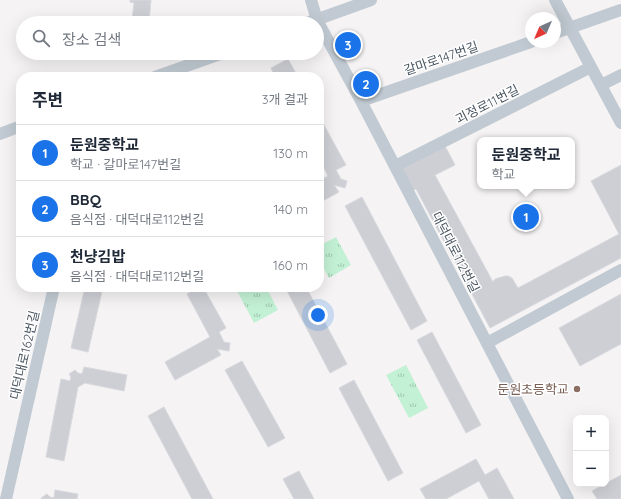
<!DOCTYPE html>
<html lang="ko">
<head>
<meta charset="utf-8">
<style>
  :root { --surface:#fff; --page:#f2f2f3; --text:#1f2937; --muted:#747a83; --line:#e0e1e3; --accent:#1a73e8 }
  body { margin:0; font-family:Quicksand,"Noto Sans KR",sans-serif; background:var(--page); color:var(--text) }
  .controls { position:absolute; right:12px; bottom:12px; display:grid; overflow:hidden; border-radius:8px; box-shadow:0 4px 16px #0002 }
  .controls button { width:36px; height:36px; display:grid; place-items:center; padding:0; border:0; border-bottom:1px solid var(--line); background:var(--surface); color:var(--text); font:20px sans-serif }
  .compass { position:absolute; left:525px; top:12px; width:36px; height:36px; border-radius:50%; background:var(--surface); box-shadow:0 4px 16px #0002; rotate:224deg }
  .you { position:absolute; left:318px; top:315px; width:14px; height:14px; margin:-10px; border:3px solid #fff; border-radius:50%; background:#1a73e8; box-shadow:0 0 0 6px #1a73e833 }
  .badge { display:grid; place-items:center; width:26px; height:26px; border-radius:50%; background:var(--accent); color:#fff; font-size:13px; font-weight:700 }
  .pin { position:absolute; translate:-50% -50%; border:2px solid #fff; box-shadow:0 1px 4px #0006 }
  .popup { position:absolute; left:477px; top:137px; width:98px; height:52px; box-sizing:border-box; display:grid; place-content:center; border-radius:8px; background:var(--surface); filter:drop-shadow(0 1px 3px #0005); font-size:13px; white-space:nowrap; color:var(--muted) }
  .popup b { font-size:15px; color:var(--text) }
  .popup::after { content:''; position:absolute; left:50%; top:100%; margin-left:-8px; border:8px solid transparent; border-top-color:var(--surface) }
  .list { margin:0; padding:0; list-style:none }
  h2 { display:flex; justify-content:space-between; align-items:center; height:52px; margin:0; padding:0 16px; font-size:17px }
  h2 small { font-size:13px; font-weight:400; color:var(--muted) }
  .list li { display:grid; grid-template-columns:26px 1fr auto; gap:12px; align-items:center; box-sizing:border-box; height:56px; padding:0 16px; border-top:1px solid var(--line) }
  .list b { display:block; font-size:15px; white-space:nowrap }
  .list p { margin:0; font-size:13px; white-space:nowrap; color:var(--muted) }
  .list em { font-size:13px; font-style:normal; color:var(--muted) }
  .icon { flex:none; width:22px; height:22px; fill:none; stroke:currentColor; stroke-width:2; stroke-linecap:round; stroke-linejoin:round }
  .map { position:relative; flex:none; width:621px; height:499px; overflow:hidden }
  .search { position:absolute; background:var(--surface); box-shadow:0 4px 16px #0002; left:16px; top:16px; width:308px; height:44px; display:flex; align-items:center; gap:10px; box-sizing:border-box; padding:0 14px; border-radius:22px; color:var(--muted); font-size:15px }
  .panel { position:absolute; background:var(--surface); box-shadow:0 4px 16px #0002; left:16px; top:72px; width:308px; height:220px; border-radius:16px }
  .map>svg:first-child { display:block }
  .park { fill:url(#park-tufts) }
  .building { fill:#cdcfd5; stroke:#d7d9de }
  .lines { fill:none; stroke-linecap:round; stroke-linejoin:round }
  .minor { stroke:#c1cad2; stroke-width:12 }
  .education-dot { fill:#8d6e63; stroke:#fff; stroke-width:1.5 }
  .labels { text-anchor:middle; stroke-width:3; stroke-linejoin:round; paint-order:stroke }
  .street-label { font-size:13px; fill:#4a5661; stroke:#fff }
  .education-label { font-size:13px; fill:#785e54; stroke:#fff; text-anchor:end }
</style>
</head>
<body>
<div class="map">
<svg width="621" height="499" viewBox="0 0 621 499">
  <defs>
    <pattern id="park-tufts" width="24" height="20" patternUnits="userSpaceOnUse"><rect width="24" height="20" fill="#c3f1d5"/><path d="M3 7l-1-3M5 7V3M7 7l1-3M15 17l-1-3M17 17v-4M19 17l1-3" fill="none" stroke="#a0c6b0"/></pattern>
  </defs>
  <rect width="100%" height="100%" fill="#f5f3f3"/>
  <path class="park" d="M336,237L351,265L329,278L319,260V246Z
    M235,287H266L278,310L254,323Z
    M406,365L428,408L409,418L386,375Z"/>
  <path class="building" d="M130,0H151L149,22L132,20L134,3L130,2Z
    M288,59L298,77H275L271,68Z
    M319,116L346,165L336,170L341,179L347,181L345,188L334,185L339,192L319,203V181L328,176L319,158Z
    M444,144L455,165L435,175L493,282L495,279L505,276H508L512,278L518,288L619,234L591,181L621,165V258L490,328L416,189L410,191L398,169Z
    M362,197L427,321L411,330L345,206Z
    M85,287H103L88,352L71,348Z
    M200,287H203L226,328L219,332L224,342L230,343L229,351L217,349L221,355L175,380L165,362L210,337L187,294Z
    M285,287H306L347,364L330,373Z
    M621,294V344L580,366L559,328Z
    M432,332L481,425L466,433L417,340Z
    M242,361L285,438L268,447L225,370Z
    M84,367L127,375L124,391L85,383L78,387L64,461L46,457L61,379L70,381L71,377L69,374L75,370L78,373L82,374Z
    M354,380L403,473L388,481L339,388Z
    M164,407L213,499H192L148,416Z
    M476,459L485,475L497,468L514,499H489L479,481L446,499H426L420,489Z
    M299,471L314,499H294L283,479Z
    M621,475V499H597L592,491Z
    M55,490L78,494L77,499H42L41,498L47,494L50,497L54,498Z"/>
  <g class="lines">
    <path class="minor" d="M311,0L317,20L361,101L568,499
      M555,0L621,123
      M307,23L371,0
      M555,33L621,10
      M155,77L223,53
      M601,85L621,75
      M361,101L531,42
      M0,134L21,126
      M395,166L591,67
      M487,343L621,270
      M6,499L54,287"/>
  </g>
  <circle class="education-dot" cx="577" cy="389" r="4"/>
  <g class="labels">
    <g class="street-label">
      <text transform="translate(441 58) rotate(-19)" y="5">갈마로147번길</text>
      <text transform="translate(487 104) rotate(-27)" y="5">괴정로11번길</text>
      <text transform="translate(456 252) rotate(63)" y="5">대덕대로112번길</text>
      <text transform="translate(24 355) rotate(-77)" y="5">대덕대로162번길</text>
    </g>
    <g class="education-label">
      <text x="569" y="394">둔원초등학교</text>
    </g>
  </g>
</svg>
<div class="controls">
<button>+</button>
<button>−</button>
</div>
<svg class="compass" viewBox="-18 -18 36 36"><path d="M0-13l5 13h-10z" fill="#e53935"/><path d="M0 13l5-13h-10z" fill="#747a83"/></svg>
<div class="you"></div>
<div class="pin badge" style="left:526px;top:217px">1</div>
<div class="popup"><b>둔원중학교</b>학교</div>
<div class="pin badge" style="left:366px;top:84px">2</div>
<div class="pin badge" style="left:348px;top:45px">3</div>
<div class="search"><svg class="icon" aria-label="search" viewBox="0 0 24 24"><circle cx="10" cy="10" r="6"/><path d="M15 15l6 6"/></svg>장소 검색</div>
<section class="panel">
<h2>주변<small>3개 결과</small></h2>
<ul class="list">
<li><span class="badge">1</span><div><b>둔원중학교</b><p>학교 · 갈마로147번길</p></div><em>130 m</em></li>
<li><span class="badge">2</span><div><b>BBQ</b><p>음식점 · 대덕대로112번길</p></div><em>140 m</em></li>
<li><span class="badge">3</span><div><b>천냥김밥</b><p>음식점 · 대덕대로112번길</p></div><em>160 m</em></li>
</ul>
</section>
</div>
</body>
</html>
